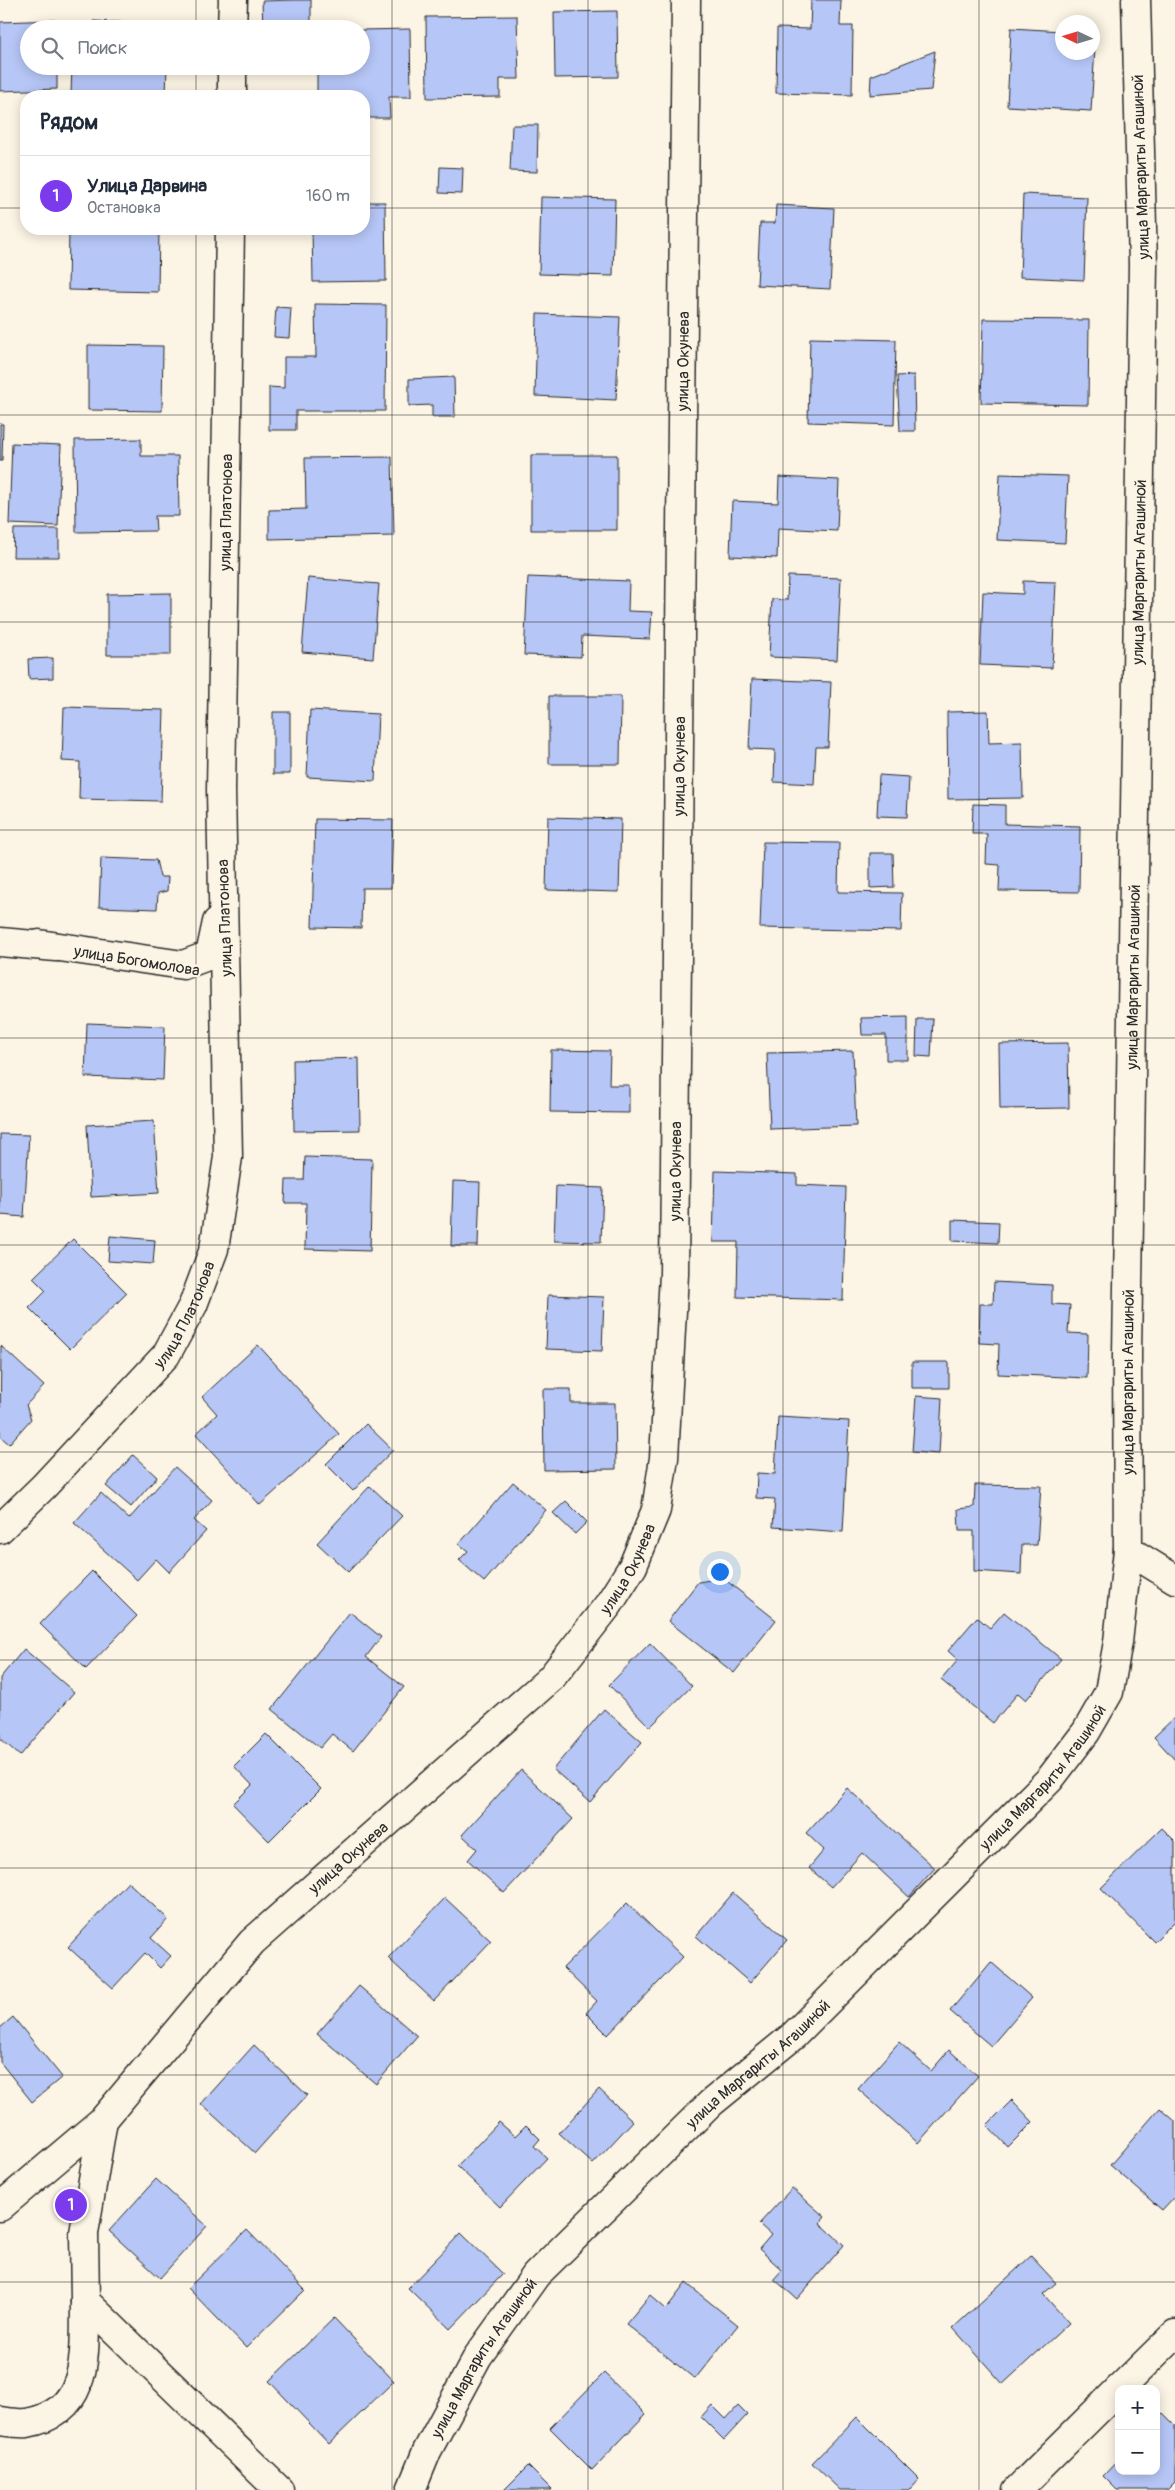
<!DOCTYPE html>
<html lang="ru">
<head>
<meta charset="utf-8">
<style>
  :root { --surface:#fff; --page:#f6f6f7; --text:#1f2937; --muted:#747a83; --line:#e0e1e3; --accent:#7c3aed }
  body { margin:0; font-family:Pangolin,sans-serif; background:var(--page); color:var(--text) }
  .controls { position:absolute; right:15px; bottom:15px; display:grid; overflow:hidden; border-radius:10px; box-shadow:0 2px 12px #0003 }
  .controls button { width:45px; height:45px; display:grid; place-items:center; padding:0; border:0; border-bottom:1px solid var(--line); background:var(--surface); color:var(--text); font:25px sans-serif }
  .compass { position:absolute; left:1055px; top:15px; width:45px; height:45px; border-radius:50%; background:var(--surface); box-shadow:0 2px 12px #0003; rotate:274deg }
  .you { position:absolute; left:719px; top:1571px; width:18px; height:18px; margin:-12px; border:4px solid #fff; border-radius:50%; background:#1a73e8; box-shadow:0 0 0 8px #1a73e833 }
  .badge { display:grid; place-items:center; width:32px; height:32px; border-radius:50%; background:var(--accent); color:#fff; font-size:16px; font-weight:700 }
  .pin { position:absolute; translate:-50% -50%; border:2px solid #fff; box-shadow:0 1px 5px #0006 }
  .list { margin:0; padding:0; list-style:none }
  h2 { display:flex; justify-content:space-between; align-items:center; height:65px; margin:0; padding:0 20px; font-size:21px }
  h2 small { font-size:16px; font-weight:400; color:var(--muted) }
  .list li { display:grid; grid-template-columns:32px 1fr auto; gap:15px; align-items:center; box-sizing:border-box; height:80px; padding:0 20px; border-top:1px solid var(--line) }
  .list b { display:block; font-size:19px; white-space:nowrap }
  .list p { margin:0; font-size:16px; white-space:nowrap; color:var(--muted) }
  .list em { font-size:16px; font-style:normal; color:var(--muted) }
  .icon { flex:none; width:28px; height:28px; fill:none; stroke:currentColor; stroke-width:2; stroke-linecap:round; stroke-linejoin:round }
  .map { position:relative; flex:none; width:1175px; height:2490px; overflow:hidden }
  .search { position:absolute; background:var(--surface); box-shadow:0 2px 12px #0003; left:20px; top:20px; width:350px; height:55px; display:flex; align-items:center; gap:12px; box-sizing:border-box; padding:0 18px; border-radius:28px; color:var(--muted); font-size:19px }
  .panel { position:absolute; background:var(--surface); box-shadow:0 2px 12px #0003; left:20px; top:90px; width:350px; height:145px; border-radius:20px }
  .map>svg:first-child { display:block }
  .building { fill:#b6c6f6; stroke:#2b2b2b }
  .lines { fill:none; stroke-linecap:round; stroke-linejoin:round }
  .minor-casing { stroke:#2b2b2b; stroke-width:31 }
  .minor { stroke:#fcf5e5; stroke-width:28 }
  .grid { fill:none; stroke:#2b2b2b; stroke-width:1; stroke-opacity:0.55 }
  .labels { text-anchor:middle; stroke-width:4.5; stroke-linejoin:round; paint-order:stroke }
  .street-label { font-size:16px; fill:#2b2b2b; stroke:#fcf5e5 }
</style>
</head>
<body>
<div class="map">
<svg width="1175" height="2490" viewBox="0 0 1175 2490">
  <rect width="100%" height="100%" fill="#fcf5e5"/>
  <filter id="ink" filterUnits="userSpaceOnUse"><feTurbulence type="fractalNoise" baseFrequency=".02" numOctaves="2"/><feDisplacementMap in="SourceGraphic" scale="10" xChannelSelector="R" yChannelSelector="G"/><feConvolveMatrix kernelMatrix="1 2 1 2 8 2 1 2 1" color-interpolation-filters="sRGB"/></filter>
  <g filter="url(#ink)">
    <path class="building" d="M294,0H311V29H263L262,1Z
      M811,0H841L840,26H853L852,95L776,93L777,28L810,29Z
      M617,11L618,77L555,78L554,12Z
      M517,16L519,79H500V97L427,98L426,17Z
      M55,20V29H29V66H57V89L0,91V22Z
      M93,21L147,23L146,29H93Z
      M1011,28L1062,31V52H1092V32H1096L1091,111L1007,106Z
      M410,29L411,97H389L390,118H364V96H317V66H361V30Z
      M935,51L931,90L870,95L871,76Z
      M72,66H167L166,96L71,94Z
      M512,125H538L537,172L510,171Z
      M364,146H366V167H364Z
      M440,167L463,168L462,194L439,193Z
      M1023,194L1087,197L1084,280L1020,277Z
      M541,197L615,199L613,276L539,274Z
      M364,202H385L386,281L313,282L312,229H364Z
      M776,205L834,208L830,289L757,285L760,223H775Z
      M69,229H159L158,292L68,290Z
      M315,304L386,305L385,411H296V430H269V387L284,388V357H316Z
      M276,307L291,308L289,338L274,337Z
      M537,314L620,317L616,400L535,396Z
      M983,319L1089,320L1088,405L981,403Z
      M810,338L896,340L894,425L808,422Z
      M88,345L163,346L162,411L88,410Z
      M914,375L915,431H900L897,376Z
      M454,377L455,417H432V405L409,406V379Z
      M0,424H3L2,461H0Z
      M141,439V456H178L179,516H155L156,531L76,532L75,440Z
      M12,443L61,445L58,526L9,524Z
      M531,455H617V530H531Z
      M392,457L394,536L269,539V510L306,509L305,458Z
      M1000,474L1068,476L1065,543L997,540Z
      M779,477L839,480L837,531L778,528L777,558L730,556L732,501L778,503Z
      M14,529H59V557H13Z
      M788,576L841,578L837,660L769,657L772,599L787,600Z
      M528,577L629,581L628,611L652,612L650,639L582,636L581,657L524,655Z
      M308,578L379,584L373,658L302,652Z
      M1023,581L1056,582L1052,668L980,665L983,592L1023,594Z
      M171,593V655H107V594Z
      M53,658V678L29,679L28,659Z
      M752,679L831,682L828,747H816L814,784L774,782L775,750L749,749Z
      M549,696H621L620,764H549Z
      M64,707L164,710L161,801L79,799L80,762L62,761Z
      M310,710L378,714L375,781L307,777Z
      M988,711L989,743L1022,742L1023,798L948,799L947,712Z
      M273,712H290V774H273Z
      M879,775L909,777L907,817L877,816Z
      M973,804L1005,805V824L1080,826L1079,892L999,891L1000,865L986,864L987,834H972Z
      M548,817L621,819L619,892L546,890Z
      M315,819L393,820L391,888H362L361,928L312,927Z
      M763,842L839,843L838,892L902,893L901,931L760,928Z
      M870,853H893L894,887L870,888Z
      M101,858L156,860L160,877H168L167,891L158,893L157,909L99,907Z
      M908,1017V1060H886V1035H862L861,1018Z
      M917,1019H933L931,1057L916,1056Z
      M87,1023L165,1026L163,1080L85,1077Z
      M1068,1043L1069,1108L1000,1109L999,1044Z
      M551,1050L610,1051L609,1085H629V1113L550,1112Z
      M853,1051L856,1126L770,1129L767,1053Z
      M359,1058L360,1130L294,1131L293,1060Z
      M154,1121L159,1193L91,1197L87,1125Z
      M0,1134L29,1135L24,1217L0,1215Z
      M305,1157L372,1159L370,1251L305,1249L306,1203H285L286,1180H304Z
      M715,1171L797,1174V1185L846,1187L843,1300L737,1297L738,1242H713Z
      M453,1181L480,1182L478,1246H451Z
      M556,1186L603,1188L601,1242L554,1241Z
      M952,1220L999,1222L998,1243L952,1241Z
      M110,1236L155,1240L153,1264L108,1261Z
      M73,1239L127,1293L70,1349L29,1308L46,1291L33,1278Z
      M994,1282L1052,1285V1304L1070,1305L1068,1333L1088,1334L1087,1378L998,1374L999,1344L979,1343L980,1304H993Z
      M548,1295L604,1297L602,1351L546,1349Z
      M258,1345L339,1434L260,1505L196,1434L217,1414L202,1397Z
      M1,1346L44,1386L26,1405L31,1419L9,1444L0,1436Z
      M912,1362H949V1388H912Z
      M543,1389H571V1403H615L616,1469L544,1470Z
      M916,1396L942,1398L939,1454L912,1452Z
      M778,1417L849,1421L843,1532L773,1527L775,1499L756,1498L757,1473L775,1474Z
      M366,1424L393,1450L353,1491L326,1464Z
      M133,1455L157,1477L131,1507L106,1486Z
      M175,1467L212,1500L194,1520L206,1531L169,1572L156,1559L137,1580L74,1523L101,1493L129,1519Z
      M513,1482L546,1510L484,1582L459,1560L468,1551L459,1544Z
      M975,1485L1041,1486L1037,1545H1022L1021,1574L974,1571V1531H959L958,1509L974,1507Z
      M370,1486L402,1516L348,1572L317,1543Z
      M566,1501L587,1522L575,1534L553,1513Z
      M92,1571L137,1616L86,1669L40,1624Z
      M723,1578L776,1620L734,1673L668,1621L698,1582Z
      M350,1612L381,1637L366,1657L404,1687L353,1751L332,1734L320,1748L272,1709Z
      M1004,1612L1061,1659L1026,1700L1018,1693L993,1723L941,1680L958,1660L948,1651L977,1617L990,1628Z
      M650,1643L692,1686L650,1727L609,1685Z
      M24,1649L74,1692L20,1756L0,1738V1678Z
      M604,1709L642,1742L590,1802L553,1769Z
      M1175,1717V1760L1154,1737Z
      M266,1734L321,1789L269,1841L233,1804L252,1785L234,1766Z
      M521,1770L573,1819L504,1893L468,1860L477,1849L462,1835Z
      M847,1788L935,1868L909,1897L862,1853L831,1887L809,1868L824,1850L806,1833Z
      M1162,1828L1175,1841V1921L1154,1942L1101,1888Z
      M128,1882L168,1919L151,1938L171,1956L160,1968L145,1953L113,1988L68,1947Z
      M733,1893L787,1940L750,1983L696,1936Z
      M445,1898L491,1941L434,2001L388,1958Z
      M627,1903L683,1957L608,2035L586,2013L597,2001L563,1968Z
      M991,1962L1032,1998L991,2046L950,2011Z
      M359,1986L417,2036L376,2084L317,2034Z
      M13,2017L62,2077L32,2102L0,2062V2028Z
      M899,2042L931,2071L949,2050L978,2076L918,2143L858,2089Z
      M254,2045L307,2095L255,2153L201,2104Z
      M599,2089L633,2121L593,2164L559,2133Z
      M1012,2100L1033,2122L1008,2147L987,2125Z
      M1160,2108L1175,2121V2196L1162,2210L1110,2165Z
      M499,2122L515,2136L526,2125L540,2139L534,2146L547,2158L500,2207L457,2166Z
      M156,2179L207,2226L160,2278L109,2231Z
      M792,2188L825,2217L820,2223L844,2245L797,2299L774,2279L782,2270L759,2249L771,2235L759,2224Z
      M247,2230L305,2290L246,2348L188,2288Z
      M461,2233L503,2274L450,2329L408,2288Z
      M1031,2256L1056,2283L1043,2294L1069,2323L1003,2384L953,2328Z
      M686,2283L738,2325L695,2379L626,2324L650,2295L666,2309Z
      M334,2318L394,2381L329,2444L269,2381Z
      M604,2373L646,2414L592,2470L550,2428Z
      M712,2405L726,2419L738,2406L747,2415L724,2440L701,2417Z
      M1163,2413L1175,2425V2482L1167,2490H1117L1103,2476L1119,2459V2471H1156V2421Z
      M857,2417L919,2479L909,2490H840L812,2463Z
      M528,2466L552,2490H504Z"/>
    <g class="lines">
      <defs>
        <g id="minor">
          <path d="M232,29L233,0"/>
          <path d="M232,96V66"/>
          <path d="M0,942L56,947"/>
          <path d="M39,944L183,965L210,955L217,922"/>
          <path id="s1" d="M0,1529L44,1486L166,1355L193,1305L214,1249L228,1157L221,790L230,229"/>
          <path d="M1128,1550L1175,1579"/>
          <path d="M103,2120L84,2233L85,2301L279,2490"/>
          <path id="s2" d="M0,2207L103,2120L252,1942L551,1678L609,1604L633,1566L656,1510L664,1458L674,1274L686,0"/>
          <path d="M1119,2389L1175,2334"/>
          <path d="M0,2421C8,2422 19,2424 27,2423C92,2411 84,2351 85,2301"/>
          <path id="s3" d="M411,2490L427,2451L478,2356L536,2275L711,2103L793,2036L1050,1779L1086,1732L1109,1692L1118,1642L1128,1550L1127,1355L1143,264L1136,0"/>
          <path d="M1017,2490L1119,2389"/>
        </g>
      </defs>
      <use href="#minor" class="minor-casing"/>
      <use href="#minor" class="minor"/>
    </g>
  </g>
  <path class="grid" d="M196,0V29M392,0V2490M588,0V2490M783,0V2490M979,0V2490M196,66V96M0,208H26M364,208H1175M196,229V2490M0,415H1175M0,622H1175M0,830H1175M0,1038H1175M0,1245H1175M0,1452H1175M0,1660H1175M0,1868H1175M0,2075H1175M0,2282H1175"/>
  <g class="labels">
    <g class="street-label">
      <text transform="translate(1140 167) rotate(-92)" y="6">улица Маргариты Агашиной</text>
      <text dy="6" stroke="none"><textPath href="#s2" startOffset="2115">улица Окунева</textPath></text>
      <text dy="6" stroke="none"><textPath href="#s1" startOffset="1095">улица Платонова</textPath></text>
      <text dy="6" stroke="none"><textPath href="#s3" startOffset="2191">улица Маргариты Агашиной</textPath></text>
      <text dy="6" stroke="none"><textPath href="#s2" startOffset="1710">улица Окунева</textPath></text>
      <text transform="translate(224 918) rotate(-92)" y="6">улица Платонова</text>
      <text transform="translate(137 960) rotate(9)" y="6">улица Богомолова</text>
      <text dy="6" stroke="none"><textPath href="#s3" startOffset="1786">улица Маргариты Агашиной</textPath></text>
      <text dy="6" stroke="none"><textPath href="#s2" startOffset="1305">улица Окунева</textPath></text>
      <text dy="6" stroke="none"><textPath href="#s1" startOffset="285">улица Платонова</textPath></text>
      <text dy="6" stroke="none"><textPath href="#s3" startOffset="1381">улица Маргариты Агашиной</textPath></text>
      <text dy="6" stroke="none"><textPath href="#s2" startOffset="900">улица Окунева</textPath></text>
      <text dy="6" stroke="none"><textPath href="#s3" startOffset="961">улица Маргариты Агашиной</textPath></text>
      <text dy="6" stroke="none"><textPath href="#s2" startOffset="495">улица Окунева</textPath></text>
      <text dy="6" stroke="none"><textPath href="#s3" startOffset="556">улица Маргариты Агашиной</textPath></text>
      <text dy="6" stroke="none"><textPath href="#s3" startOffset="151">улица Маргариты Агашиной</textPath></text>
    </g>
  </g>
</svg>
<div class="controls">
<button>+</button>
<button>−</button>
</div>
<svg class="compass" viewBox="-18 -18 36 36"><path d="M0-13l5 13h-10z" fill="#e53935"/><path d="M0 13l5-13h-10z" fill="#747a83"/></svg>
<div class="you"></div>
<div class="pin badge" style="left:71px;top:2205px">1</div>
<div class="search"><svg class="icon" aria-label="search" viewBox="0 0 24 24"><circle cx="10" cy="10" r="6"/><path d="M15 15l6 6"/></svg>Поиск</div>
<section class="panel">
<h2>Рядом<small></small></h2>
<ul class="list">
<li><span class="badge">1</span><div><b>Улица Дарвина</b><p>Остановка</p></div><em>160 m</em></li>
</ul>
</section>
</div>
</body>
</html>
